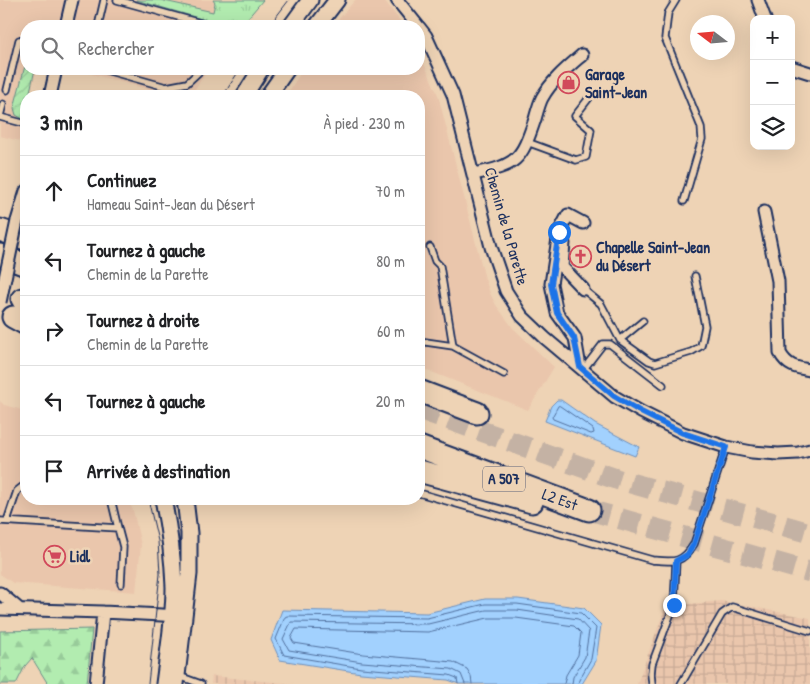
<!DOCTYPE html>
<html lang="fr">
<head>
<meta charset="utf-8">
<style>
  :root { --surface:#fff; --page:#f6f6f6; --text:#202124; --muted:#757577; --line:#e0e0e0 }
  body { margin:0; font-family:"Patrick Hand",sans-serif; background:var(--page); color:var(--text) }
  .controls { position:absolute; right:15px; top:15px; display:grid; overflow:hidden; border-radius:10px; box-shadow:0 5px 20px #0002 }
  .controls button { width:45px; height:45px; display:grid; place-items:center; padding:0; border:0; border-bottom:1px solid var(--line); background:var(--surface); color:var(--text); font:25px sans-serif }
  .compass { position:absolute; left:690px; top:15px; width:45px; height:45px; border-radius:50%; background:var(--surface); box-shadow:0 5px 20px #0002; rotate:286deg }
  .stop { position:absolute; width:15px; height:15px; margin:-11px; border:4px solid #1a73e8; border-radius:50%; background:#fff }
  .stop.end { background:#1a73e8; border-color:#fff; box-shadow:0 1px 5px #0008 }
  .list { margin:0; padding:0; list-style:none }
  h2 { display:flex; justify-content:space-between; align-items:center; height:65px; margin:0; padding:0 20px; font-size:21px }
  h2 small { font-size:16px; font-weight:400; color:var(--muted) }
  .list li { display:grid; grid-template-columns:32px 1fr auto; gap:15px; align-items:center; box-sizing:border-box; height:70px; padding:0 20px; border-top:1px solid var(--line) }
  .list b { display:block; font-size:19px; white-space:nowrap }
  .list p { margin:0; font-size:16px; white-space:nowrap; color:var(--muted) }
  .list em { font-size:16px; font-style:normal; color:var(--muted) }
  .icon { flex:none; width:28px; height:28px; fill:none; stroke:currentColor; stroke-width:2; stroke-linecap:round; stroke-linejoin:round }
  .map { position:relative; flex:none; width:810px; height:684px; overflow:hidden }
  .search { position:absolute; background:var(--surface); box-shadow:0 5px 20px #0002; left:20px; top:20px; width:405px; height:55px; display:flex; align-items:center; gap:12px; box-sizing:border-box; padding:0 18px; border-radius:20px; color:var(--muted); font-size:19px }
  .panel { position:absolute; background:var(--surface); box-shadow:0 5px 20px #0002; left:20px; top:90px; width:405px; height:415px; border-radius:20px }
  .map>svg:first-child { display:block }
  .built { fill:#eac6ac }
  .industrial { fill:url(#industrial-grid) }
  .grass { fill:url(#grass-tufts); stroke:#668e87 }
  .forest { fill:url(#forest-firs); stroke:#668e87 }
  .garden { fill:url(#garden-furrows); stroke:#668e87 }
  .water { fill:#a2d1fe; stroke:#6c90be }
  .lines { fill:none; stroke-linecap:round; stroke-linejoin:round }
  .shore { stroke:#51709e; stroke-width:1 }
  .motorway-tunnel { stroke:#c4b2a4; stroke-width:21; stroke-dasharray:21 11; stroke-linecap:butt }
  .service-casing { stroke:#1b2f5e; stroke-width:9 }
  .minor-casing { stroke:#1b2f5e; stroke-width:15 }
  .tertiary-casing { stroke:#1b2f5e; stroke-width:19 }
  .motorway-casing { stroke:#1b2f5e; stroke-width:25 }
  .service { stroke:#eed3b5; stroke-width:5.5 }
  .minor { stroke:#eed3b5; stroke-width:11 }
  .tertiary { stroke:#eed3b5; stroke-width:15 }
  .motorway { stroke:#eed3b5; stroke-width:21 }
  .tram { stroke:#1b2f5e; stroke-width:1 }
  .minor-bridge-casing { stroke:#1b2f5e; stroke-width:15; stroke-linecap:butt }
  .minor-bridge { stroke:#eed3b5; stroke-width:11 }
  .route { stroke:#1a73e8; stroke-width:6 }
  .labels { text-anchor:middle; stroke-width:5; stroke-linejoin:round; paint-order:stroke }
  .shield { fill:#eed3b5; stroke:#5a6078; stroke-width:1 }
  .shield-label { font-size:15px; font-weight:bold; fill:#1b2f5e }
  .poi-label { font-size:16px; font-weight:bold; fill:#1b2f5e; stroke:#eed3b5; text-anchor:start }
  .street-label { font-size:16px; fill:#1b2f5e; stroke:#eed3b5 }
</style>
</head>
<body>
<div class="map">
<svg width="810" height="684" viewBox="0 0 810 684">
  <defs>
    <pattern id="industrial-grid" width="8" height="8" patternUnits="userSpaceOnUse" patternTransform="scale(1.25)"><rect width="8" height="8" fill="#eac6ac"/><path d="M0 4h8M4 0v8" fill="none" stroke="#c8aa96"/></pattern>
    <pattern id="grass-tufts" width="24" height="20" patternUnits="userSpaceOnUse" patternTransform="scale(1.25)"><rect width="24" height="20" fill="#b2ecb0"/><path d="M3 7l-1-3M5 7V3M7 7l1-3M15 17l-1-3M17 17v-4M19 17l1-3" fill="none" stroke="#98cb9a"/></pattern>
    <pattern id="forest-firs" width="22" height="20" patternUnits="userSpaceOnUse" patternTransform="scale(1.25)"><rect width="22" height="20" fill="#b2ecb0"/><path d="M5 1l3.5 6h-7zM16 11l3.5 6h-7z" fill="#98cb9a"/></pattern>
    <pattern id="garden-furrows" width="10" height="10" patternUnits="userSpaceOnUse" patternTransform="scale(1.25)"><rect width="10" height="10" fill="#b2ecb0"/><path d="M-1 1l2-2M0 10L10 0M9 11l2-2" fill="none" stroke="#98cb9a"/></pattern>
  </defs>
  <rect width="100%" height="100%" fill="#eed3b5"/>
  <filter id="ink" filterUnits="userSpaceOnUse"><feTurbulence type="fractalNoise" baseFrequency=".02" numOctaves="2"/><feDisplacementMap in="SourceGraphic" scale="10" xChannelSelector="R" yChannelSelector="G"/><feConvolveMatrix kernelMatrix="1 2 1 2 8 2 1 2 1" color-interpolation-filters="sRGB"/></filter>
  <g filter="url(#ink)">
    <path class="built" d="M0,0H256L238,26H26V69H37L30,96H26V114L20,141L0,136Z
      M355,0H384L404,26H333Z
      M419,52L438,95L485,279L490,293L496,305L513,328L554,367L528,410L419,367V96H286L303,69H419Z
      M73,69H209L190,96H173Z
      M0,401L4,405L26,411V499H127L133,510L141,545L136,592L13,583L0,574Z"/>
    <path class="industrial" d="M721,601L810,618V684H637L667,603L678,605Z
      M212,676L293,684H211Z"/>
    <path class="grass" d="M136,0H160L213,12L215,3L213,0H263L241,26H226Z"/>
    <path class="forest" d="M92,629L87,684H48L32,658L25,666L16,684H0V631Z"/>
    <path class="garden" d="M26,62V69H35L29,96H26V107L23,119L16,115L14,108Z"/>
    <path class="water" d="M557,400H561L595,424L639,447L635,456L545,421L551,406Z
      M485,599H518L584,608L601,625L596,661L582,684H459L448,680L361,673L280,660L271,640L282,610L427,613Z"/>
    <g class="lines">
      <path class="shore" d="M560,406L593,429L594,433L591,434L553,419L552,417L558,406Z
        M458,684L457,678L449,675L361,668L284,655L276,639L285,617L287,616L427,618L485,604H517L581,613L596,628L591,659L579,680L578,684
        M465,684L461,674L451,669L362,662L289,650L283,639L291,622L428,624L486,610H517L578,619L589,631L585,657L573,677L572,684
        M472,684L471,676L467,669L453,662L363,654L294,643L291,638L296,629L428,632L488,618H516L574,626L581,633L578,655L566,675L564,684"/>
      <path class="motorway-tunnel" d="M419,409L616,479L810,533
        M589,510L810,572"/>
      <defs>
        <path id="service" d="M117,0L204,24L206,26
          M676,0L668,13L665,38L701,127L702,139L684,201
          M98,26L104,0
          M102,69L166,87L187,83L202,69
          M7,90L19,40L26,42
          M0,116L3,104
          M0,117L26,124
          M527,142L576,160L586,157L591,130L575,116L589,98
          M430,247L435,261L440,266L453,346
          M583,289L601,304L620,340L649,361L655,363L691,352L701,346L705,326L695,276
          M620,340L643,321
          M419,341L453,346L504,374
          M583,370L603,344H610L663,385
          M419,493L652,560C674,562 682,564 694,544L726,447
          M0,521L118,528L111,499
          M7,521L17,491L22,487H26
          M118,528L123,547L121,584
          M179,676L201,684
          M652,684L651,674L652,664L674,605L676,561
          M681,684L722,614L732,607L810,631"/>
        <path id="minor" d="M397,0L418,26
          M758,0L765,19
          M66,26L72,0
          M419,27L426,36L453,95L491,247L506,291L522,316L545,338L615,397L641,412L683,433L726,447L752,452L778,454L798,453L810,450
          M791,67L810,73
          M50,96L56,69
          M474,174C517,165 521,161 535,119C537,112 539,104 542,98C552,80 567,68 582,55
          M764,212L778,281L780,353C787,366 796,368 810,370
          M17,221L26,191
          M564,243L562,267L583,289
          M580,367L575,338L557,313L551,284L559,232L568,215L583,223
          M0,593L19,609
          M0,609L103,612L181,616
          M96,684L103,612"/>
        <path id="tertiary" d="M291,26L310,0
          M317,26L337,0
          M244,96L261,69
          M268,96L287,69
          M163,499C169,528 173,557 174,587C174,620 168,652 164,684
          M176,684L189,574V533L185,499"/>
        <path id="motorway" d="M0,230L26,239
          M0,255L26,265
          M22,299L26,301
          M13,317L26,324
          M419,391L477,413
          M419,447L589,510
          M419,471L532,502"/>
      </defs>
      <use href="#service" class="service-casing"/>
      <use href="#minor" class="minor-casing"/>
      <use href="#tertiary" class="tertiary-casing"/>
      <use href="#motorway" class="motorway-casing"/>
      <use href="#service" class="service"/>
      <use href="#minor" class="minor"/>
      <use href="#tertiary" class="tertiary"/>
      <use href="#motorway" class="motorway"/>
      <path class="tram" d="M269,26L289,0
        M223,96L240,69
        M148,684L160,574L158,541L148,499"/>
      <defs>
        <path id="minor-bridge" d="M0,302L17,221"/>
      </defs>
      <use href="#minor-bridge" class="minor-bridge-casing"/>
      <use href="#minor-bridge" class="minor-bridge"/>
    </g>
  </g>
  <g class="lines" filter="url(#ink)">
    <path class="route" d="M559,232L551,284L557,313L574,338L580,367L614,396L641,412L683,433L726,447L694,544L687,555L676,561L674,605"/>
  </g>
  <defs>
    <symbol id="shop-ring" viewBox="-11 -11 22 22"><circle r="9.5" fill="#eed3b5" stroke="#d1495b" stroke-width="1.5"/><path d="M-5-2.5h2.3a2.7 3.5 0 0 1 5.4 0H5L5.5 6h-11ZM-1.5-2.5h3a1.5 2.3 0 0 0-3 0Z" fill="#d1495b"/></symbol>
    <symbol id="church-ring" viewBox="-11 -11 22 22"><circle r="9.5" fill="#eed3b5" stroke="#d1495b" stroke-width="1.5"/><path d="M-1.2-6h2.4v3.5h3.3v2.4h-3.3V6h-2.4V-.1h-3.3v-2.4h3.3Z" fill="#d1495b"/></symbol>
    <symbol id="supermarket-ring" viewBox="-11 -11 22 22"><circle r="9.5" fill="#eed3b5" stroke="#d1495b" stroke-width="1.5"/><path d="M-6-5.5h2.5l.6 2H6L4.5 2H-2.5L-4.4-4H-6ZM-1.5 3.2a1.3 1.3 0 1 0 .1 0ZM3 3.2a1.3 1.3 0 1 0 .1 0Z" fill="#d1495b"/></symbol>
  </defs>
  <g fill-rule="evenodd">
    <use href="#shop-ring" x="556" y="70" width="25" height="25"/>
    <use href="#church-ring" x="568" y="244" width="25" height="25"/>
    <use href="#supermarket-ring" x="42" y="544" width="25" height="25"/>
  </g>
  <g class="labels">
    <rect class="shield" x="483" y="466.5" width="42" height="25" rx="4"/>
    <g class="shield-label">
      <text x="504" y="484">A 507</text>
    </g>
    <g class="poi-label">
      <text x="585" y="80">Garage<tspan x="585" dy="18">Saint-Jean</tspan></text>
      <text x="596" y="253">Chapelle Saint-Jean<tspan x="596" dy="18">du Désert</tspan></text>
      <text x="70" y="562">Lidl</text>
    </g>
    <g class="street-label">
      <text transform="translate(507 226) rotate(74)" y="6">Chemin de la Parette</text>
      <text transform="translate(560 499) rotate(20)" y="6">L2 Est</text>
    </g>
  </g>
</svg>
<div class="controls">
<button>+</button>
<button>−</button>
<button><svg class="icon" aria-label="layers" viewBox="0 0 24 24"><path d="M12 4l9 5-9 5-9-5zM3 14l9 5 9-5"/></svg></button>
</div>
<svg class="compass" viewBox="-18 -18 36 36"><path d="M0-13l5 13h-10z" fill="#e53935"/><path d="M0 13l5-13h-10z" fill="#757577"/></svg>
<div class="stop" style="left:559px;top:232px"></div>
<div class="stop end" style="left:674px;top:605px"></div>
<div class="search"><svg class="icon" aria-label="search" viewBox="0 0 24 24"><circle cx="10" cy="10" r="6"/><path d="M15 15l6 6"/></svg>Rechercher</div>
<section class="panel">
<h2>3 min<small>À pied · 230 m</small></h2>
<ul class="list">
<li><svg class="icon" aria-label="ahead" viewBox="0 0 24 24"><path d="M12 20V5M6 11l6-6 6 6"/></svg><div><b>Continuez</b><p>Hameau Saint-Jean du Désert</p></div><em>70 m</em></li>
<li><svg class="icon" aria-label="left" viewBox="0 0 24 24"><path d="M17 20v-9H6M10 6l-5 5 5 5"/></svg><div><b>Tournez à gauche</b><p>Chemin de la Parette</p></div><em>80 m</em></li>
<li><svg class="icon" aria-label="right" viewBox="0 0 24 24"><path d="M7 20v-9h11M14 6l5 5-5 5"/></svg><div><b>Tournez à droite</b><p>Chemin de la Parette</p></div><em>60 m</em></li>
<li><svg class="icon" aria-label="left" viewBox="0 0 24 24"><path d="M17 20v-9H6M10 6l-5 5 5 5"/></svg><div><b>Tournez à gauche</b></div><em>20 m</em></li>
<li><svg class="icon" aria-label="arrive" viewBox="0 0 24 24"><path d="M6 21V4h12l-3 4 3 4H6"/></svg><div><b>Arrivée à destination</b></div></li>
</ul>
</section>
</div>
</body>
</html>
